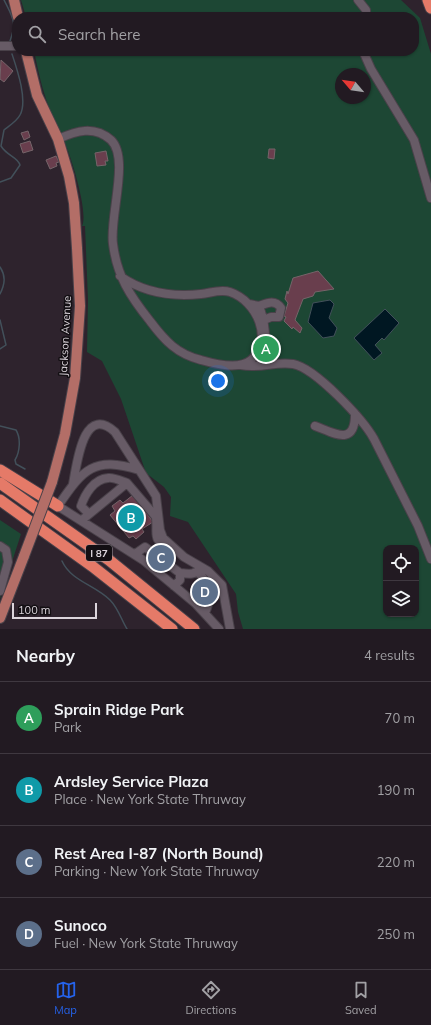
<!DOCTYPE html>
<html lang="en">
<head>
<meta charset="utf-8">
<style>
  :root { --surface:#221a22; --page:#2e272f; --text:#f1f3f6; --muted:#a2a1a5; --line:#3f3840; --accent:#2563eb }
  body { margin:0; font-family:Mulish,sans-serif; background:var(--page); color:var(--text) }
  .controls { position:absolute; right:12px; bottom:12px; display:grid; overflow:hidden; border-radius:8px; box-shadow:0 1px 3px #0004 }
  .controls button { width:36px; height:36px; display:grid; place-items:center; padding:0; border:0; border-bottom:1px solid var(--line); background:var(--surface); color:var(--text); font:20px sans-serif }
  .compass { position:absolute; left:335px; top:68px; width:36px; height:36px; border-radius:50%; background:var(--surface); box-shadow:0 1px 3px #0004; rotate:299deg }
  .scale { position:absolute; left:12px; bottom:10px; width:85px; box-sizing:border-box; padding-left:4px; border:2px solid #dcd5dc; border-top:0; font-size:11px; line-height:14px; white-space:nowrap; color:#dcd5dc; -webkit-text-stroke:3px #130f13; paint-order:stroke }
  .you { position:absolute; left:218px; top:381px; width:14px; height:14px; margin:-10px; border:3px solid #fff; border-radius:50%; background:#1a73e8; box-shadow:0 0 0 6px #1a73e833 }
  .badge { display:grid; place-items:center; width:26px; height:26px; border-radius:50%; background:var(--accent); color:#fff; font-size:13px; font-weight:700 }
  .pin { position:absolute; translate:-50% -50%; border:2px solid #fff; box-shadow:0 1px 4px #0006 }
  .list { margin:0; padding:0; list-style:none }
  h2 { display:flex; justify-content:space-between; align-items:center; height:52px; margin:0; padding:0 16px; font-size:17px }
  h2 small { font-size:13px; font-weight:400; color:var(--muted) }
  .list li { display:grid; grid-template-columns:26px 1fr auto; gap:12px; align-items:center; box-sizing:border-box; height:72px; padding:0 16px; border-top:1px solid var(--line) }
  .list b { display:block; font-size:15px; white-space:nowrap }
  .list p { margin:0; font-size:13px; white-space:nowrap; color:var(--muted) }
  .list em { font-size:13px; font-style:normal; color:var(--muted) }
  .icon { flex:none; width:22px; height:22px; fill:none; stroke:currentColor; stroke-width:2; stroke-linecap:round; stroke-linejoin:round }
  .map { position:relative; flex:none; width:431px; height:629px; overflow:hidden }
  .search { position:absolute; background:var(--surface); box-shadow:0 1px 3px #0004; left:12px; right:12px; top:12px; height:44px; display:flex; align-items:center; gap:10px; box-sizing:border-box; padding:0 14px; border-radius:16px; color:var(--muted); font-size:15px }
  .sheet { height:340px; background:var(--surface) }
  nav { display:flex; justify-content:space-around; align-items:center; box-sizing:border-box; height:56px; border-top:1px solid var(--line); background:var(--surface); font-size:11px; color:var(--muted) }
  nav a { display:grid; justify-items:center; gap:2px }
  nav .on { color:var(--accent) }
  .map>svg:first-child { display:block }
  .green { fill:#1d4734; fill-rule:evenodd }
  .water { fill:#001722; stroke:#42505a }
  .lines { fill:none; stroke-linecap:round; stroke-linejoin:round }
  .stream { stroke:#42505a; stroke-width:1.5 }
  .building { fill:#693e4d; stroke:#756469 }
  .minor-casing { stroke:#494149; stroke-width:10 }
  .major-casing { stroke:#494149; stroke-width:12 }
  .highway-casing { stroke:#494149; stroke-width:13 }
  .minor { stroke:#675b66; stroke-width:8 }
  .major { stroke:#b36e67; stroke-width:10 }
  .highway { stroke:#e57a68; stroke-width:11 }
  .major-bridge-casing { stroke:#494149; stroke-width:12; stroke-linecap:butt }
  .major-bridge { stroke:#b36e67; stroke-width:10 }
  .labels { text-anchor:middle; stroke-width:3; stroke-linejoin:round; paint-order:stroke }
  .shield { fill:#130f13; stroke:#a09aa0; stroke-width:1 }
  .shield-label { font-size:10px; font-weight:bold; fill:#dcd5dc }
  .street-label { font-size:11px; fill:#dcd5dc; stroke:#130f13 }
</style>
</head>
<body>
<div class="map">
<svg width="431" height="629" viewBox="0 0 431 629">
  <rect width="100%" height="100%" fill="#2e232d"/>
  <path class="green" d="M21,0H401L420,18L431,54V629H243L238,612L236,594L188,522L170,516L171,497L164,487L146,473L121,399L102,361L87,352L88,300L85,226H82C89,213 70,153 63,138C59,127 52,118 49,107C42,89 38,70 34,51H414V17H26ZM341,74H365V98H341ZM386,548H416V614H386Z
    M0,520L21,534L0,599Z"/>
  <path class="water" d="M330,300L334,304L329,318L337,328L334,336L323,338L308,322L313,303Z
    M385,309L399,323L384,340L382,338L375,345L382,353L374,360L354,338Z"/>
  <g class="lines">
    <path class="stream" d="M4,0C13,18 17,22 10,41
      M0,182L11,178L20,165C18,157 7,156 1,146L4,130C9,126 17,121 20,115C28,101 17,69 12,54
      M0,267C6,276 5,284 0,294
      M0,320L6,345L0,349
      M0,426L16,430C21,438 20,452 15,460L16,464L25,469
      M62,561C71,581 95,585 110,600C118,608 121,619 127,629"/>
  </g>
  <path class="building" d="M1,60L13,71L4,82L0,79Z
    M28,131L30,137L24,140L21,133Z
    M30,141L33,150L23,153L20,144Z
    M269,149H275L274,159L268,158Z
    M106,151L108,161H105L106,165L97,166L95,153Z
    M56,156L59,162L56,163L57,166L50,169L46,160Z
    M318,271L334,289L315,292L313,296L303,299L295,320L302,328L300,333L293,327L292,329L284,321L286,317L284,316L288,303L285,299L287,291L288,294L293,278Z
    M133,495L153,522L142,529L144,532L136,539L133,536L129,538L110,515L115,511L112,506L120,500L123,503Z
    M198,580L205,586L197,596L190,590Z"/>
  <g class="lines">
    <defs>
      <path id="minor" d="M358,0L366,10V17
        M0,46H17
        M363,51L371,69L414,140L431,198
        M58,139C76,131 94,125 111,140C130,158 109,218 113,244C117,276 130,296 150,321C165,341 177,354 201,360C215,364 239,370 251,360C274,340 257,301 230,292C220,289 211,293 201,294C172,297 144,293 120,276
        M249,304L259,306C267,326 265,344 265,365
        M259,306C267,303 275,299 281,308L279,317H271L264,320
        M241,365C259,369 276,361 293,364C315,368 363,419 374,439L418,526L431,559
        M315,426C334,433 355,447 355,414
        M139,470C94,456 83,469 58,506L143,560L196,604L219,629
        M127,483L156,517C158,538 151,536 170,551
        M73,484C77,464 83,403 115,432L156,496L160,530L163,538L184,557L208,571L222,585L230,629
        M82,520L127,483C121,481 114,477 108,478C94,479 85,494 81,506L89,514
        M0,546L6,550L8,562L0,591
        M135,554L145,547L180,573V580L174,586
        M198,572C211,586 213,595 205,613
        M180,573C189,574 196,575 201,568"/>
      <path id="major" d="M14,0L18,17
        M26,51L37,95L58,139L69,176L74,203L77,248L80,306L75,378L65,434L52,482
        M0,618L24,556"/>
      <path id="highway" d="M428,0L431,8
        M0,470L58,506
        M0,483L109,560L194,629
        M0,500L92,566L172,629"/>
    </defs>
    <use href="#minor" class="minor-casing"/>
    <use href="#major" class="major-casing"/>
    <use href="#highway" class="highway-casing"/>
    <use href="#minor" class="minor"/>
    <use href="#major" class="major"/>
    <use href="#highway" class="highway"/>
    <defs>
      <path id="major-bridge" d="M24,556L52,482"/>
    </defs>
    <use href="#major-bridge" class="major-bridge-casing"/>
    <use href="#major-bridge" class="major-bridge"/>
  </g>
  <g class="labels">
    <rect class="shield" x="86" y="545" width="26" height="16" rx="3"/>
    <g class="shield-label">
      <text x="99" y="557">I 87</text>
    </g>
    <g class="street-label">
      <text transform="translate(65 336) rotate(-87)" y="4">Jackson Avenue</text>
    </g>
  </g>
</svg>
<div class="controls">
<button><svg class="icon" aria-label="locate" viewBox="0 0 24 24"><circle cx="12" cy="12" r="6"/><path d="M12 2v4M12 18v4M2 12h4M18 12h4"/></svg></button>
<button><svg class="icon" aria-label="layers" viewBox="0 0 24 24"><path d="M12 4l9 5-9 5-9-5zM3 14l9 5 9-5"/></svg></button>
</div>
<svg class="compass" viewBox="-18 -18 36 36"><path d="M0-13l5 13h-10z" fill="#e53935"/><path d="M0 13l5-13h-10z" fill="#a2a1a5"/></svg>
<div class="scale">100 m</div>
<div class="you"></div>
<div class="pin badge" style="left:266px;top:349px;background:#2e9e5b">A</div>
<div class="pin badge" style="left:131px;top:518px;background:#0f9aa8">B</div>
<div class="pin badge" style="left:161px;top:558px;background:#5c6f8a">C</div>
<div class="pin badge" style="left:205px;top:592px;background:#5c6f8a">D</div>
<div class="search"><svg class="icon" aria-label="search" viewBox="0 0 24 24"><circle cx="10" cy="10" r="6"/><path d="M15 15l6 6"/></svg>Search here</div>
</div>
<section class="sheet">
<h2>Nearby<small>4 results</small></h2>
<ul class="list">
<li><span class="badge" style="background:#2e9e5b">A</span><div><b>Sprain Ridge Park</b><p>Park</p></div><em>70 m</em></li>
<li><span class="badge" style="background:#0f9aa8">B</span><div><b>Ardsley Service Plaza</b><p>Place · New York State Thruway</p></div><em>190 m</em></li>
<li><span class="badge" style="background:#5c6f8a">C</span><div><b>Rest Area I-87 (North Bound)</b><p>Parking · New York State Thruway</p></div><em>220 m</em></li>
<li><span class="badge" style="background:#5c6f8a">D</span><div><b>Sunoco</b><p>Fuel · New York State Thruway</p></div><em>250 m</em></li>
</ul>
</section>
<nav>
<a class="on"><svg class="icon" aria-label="map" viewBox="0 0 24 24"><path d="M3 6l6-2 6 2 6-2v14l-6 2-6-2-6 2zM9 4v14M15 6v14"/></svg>Map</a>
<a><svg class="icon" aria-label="directions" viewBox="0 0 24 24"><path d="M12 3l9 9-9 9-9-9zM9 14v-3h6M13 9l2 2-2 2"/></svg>Directions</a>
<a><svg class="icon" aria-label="saved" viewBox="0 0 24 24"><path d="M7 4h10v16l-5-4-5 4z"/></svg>Saved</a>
</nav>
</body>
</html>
